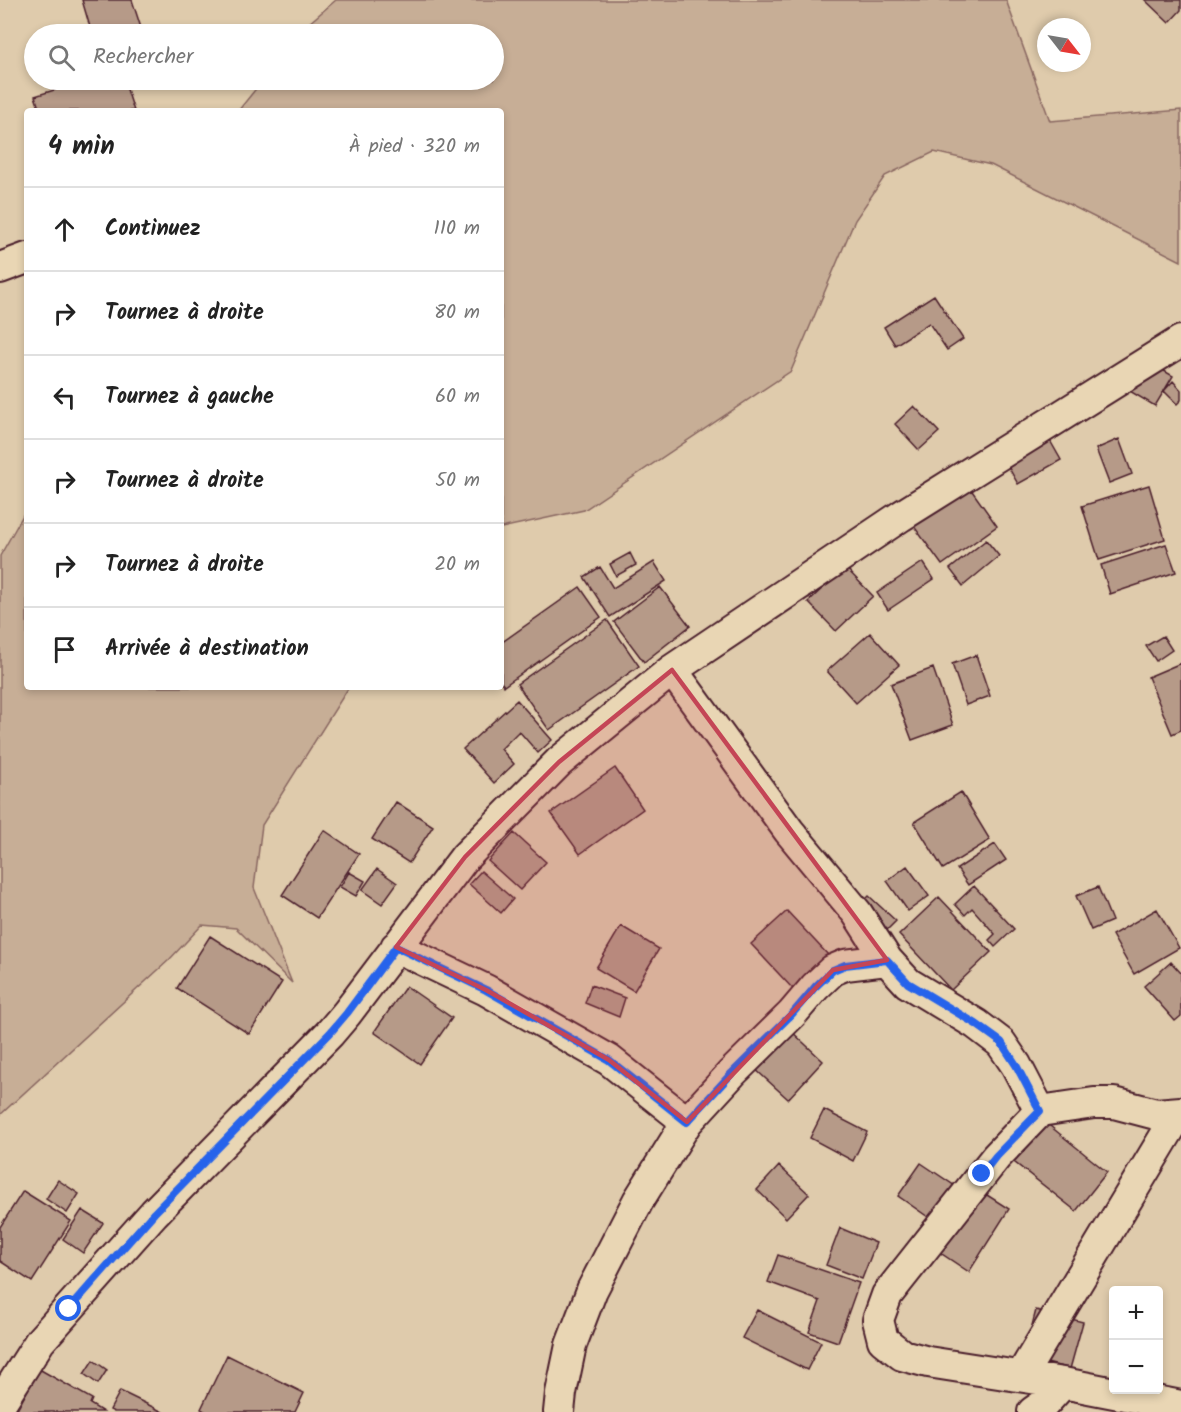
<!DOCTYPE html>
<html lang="fr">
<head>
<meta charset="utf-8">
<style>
  :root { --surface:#fff; --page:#f6f6f6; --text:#222; --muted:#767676; --line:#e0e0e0 }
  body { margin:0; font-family:Kalam,sans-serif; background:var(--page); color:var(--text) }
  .controls { position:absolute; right:18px; bottom:18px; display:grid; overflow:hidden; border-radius:6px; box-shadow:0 3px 9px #0003 }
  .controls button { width:54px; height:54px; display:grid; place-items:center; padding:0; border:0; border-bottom:2px solid var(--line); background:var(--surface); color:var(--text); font:30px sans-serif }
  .compass { position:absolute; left:1037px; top:18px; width:54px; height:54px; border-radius:50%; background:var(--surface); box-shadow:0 3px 9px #0003; rotate:121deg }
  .stop { position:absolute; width:18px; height:18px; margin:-14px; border:4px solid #2563eb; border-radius:50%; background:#fff }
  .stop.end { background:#2563eb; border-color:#fff; box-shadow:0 2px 6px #0008 }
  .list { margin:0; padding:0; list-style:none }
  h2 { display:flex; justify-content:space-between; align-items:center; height:78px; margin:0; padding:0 24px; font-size:26px }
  h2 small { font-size:20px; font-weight:400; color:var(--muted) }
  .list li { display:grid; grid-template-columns:39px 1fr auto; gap:18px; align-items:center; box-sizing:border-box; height:84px; padding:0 24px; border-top:2px solid var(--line) }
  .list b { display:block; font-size:22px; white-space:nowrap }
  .list em { font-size:20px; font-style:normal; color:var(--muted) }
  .icon { flex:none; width:33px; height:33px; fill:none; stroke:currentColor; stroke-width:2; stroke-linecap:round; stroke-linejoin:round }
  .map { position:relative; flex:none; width:1181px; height:1412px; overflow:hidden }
  .search { position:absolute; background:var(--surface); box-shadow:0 3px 9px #0003; left:24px; top:24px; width:480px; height:66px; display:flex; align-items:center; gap:15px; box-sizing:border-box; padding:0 21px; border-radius:33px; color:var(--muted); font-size:22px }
  .panel { position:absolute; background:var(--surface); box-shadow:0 3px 9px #0003; left:24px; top:108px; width:480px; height:582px; border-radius:6px }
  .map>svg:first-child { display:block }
  .green { fill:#c7ae96; stroke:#886660; stroke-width:1.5 }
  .building { fill:#b69a88; stroke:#4a1f2b; stroke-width:1.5 }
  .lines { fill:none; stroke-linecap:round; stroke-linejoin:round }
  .minor-casing { stroke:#4a1f2b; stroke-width:34 }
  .minor { stroke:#e9d6b4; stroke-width:30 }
  .route { stroke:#2563eb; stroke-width:8 }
  .marked { fill:#c44556; fill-opacity:0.2; stroke:#c44556; stroke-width:4.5; stroke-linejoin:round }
</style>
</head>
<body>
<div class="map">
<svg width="1181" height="1412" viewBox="0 0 1181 1412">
  <rect width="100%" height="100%" fill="#dfcbac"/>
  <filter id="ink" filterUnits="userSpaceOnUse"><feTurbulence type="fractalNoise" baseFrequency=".0167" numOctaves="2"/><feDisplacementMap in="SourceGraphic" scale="12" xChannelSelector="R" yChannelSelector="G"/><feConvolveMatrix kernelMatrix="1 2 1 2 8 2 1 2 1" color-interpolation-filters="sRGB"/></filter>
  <g filter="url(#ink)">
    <path class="green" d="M336,0H1006L1050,121L1181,110V261L991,165L934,152L885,176L855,220L791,371L584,510L501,528V111H238L263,80H494V34H300L308,24Z
      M27,508V687H349L262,825L254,888L292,983L236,928L202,925L169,960L0,1115V556Z"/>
    <path class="building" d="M82,0H132L143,34H92Z
      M1145,0H1181V10L1169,23Z
      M86,80H124L134,111H40L35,96Z
      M934,295L963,339L947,350L929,323L895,345L884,327Z
      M1145,360L1173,376L1155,406L1128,390Z
      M1173,381L1181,390V400L1177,404L1164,391Z
      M914,406L939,432L919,450L895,424Z
      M1048,437L1061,460L1018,484L1005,461Z
      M1119,439L1132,474L1109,483L1096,449Z
      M960,474L997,526L942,565L905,514Z
      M1149,485L1165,539L1099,560L1082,506Z
      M986,540L999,556L963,586L950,569Z
      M1166,544L1176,572L1110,594L1101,565Z
      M630,553L636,565L616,576L610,564Z
      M654,562L666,581L610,617L584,577L600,567L613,588Z
      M923,562L934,579L888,610L877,593Z
      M845,567L873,596L836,631L808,602Z
      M580,587L601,617L504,686L501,682V643Z
      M660,587L690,626L644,662L614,622Z
      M607,620L639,666L549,730L517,684Z
      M870,633L899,665L856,703L827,671Z
      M1163,636L1172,650L1156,661L1146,646Z
      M976,655L990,696L966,705L952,664Z
      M1181,663V730L1172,734L1148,677Z
      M933,668L953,725L912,740L891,684Z
      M517,700L552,740L538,753L519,731L501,749L514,764L494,783L463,749Z
      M615,768L643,809L580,854L551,813Z
      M961,792L990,840L943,869L914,822Z
      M396,802L433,826L409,863L372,839Z
      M324,830L359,854L317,918L282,895Z
      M514,833L546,862L520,890L488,861Z
      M995,844L1006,860L968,885L957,869Z
      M907,866L929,896L908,911L887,881Z
      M377,869L397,883L382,904L362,890Z
      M481,871L513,899L501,913L469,884Z
      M349,872L365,881L356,896L340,887Z
      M974,886L1014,929L995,947L989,940L995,934L972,908L965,915L955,904Z
      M1098,887L1112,921L1091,930L1076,896Z
      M869,896L896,921L882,935L856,909Z
      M939,897L991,952L951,990L899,935Z
      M1157,909L1179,948L1134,974L1112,935Z
      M787,911L829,956L793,989L751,944Z
      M621,926L659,949L634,991L596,968Z
      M210,936L282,982L249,1034L177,988Z
      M1171,962L1181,973V1016L1175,1021L1144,986Z
      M591,985L625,998L619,1017L585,1003Z
      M406,986L452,1018L420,1064L374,1032Z
      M789,1029L823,1061L788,1099L754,1068Z
      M824,1110L867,1132L853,1161L810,1138Z
      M1045,1122L1107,1172L1076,1211L1014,1162Z
      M921,1163L955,1186L931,1219L898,1196Z
      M779,1166L809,1194L786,1218L757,1190Z
      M58,1180L79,1194L67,1213L46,1199Z
      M976,1188L1009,1209L969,1272L936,1250Z
      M23,1191L71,1221L32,1282L0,1261V1227Z
      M82,1210L103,1223L83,1253L63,1239Z
      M840,1228L876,1243L862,1279L826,1265Z
      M778,1255L859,1283L838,1342L809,1332L820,1301L768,1282Z
      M757,1310L821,1342L807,1370L742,1338Z
      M1036,1310L1083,1322L1070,1369L1024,1357Z
      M227,1355L304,1393L295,1412H206L201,1409Z
      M93,1360L107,1370L98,1384L84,1374Z
      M39,1369L92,1399L90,1404L103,1412H16Z
      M120,1391L163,1412H114L110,1410Z"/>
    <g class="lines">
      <defs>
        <path id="minor" d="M0,268L27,258
          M672,670L789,831L857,913L887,960L908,983L976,1024L1001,1043L1016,1065L1040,1111
          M396,947L486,990L609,1060L687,1122
          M1181,1112L1156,1114L1114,1103H1094L1040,1111L996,1157L887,1295L878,1320L883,1340L902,1355L928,1362L1063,1383L1181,1406
          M1021,1376L1179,1113
          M0,1404L40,1341L154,1213L330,1033L347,1013L465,857L559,762L672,670L901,516L1181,341
          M559,1412L561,1393L571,1345L592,1290L638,1201L687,1122L732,1073L792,1014L815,987L833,970L845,965L887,960
          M1033,1412L1043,1405L1063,1383"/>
      </defs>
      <use href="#minor" class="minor-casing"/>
      <use href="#minor" class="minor"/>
    </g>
  </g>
  <g class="lines" filter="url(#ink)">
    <path class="route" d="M69,1309L154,1213L330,1033L347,1013L396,947L486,990L609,1060L687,1122L732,1073L792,1014L815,987L833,970L845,965L887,960L908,983L976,1024L1001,1042L1016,1065L1040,1111L996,1156L982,1174"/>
  </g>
  <path class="marked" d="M672,670L887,960L833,970L687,1122L609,1060L486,990L396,947L465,857L559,762Z"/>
</svg>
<div class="controls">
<button>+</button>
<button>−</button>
</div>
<svg class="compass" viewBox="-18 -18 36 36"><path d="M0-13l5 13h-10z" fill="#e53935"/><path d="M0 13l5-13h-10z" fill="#767676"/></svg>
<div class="stop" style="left:69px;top:1309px"></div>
<div class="stop end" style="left:982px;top:1174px"></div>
<div class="search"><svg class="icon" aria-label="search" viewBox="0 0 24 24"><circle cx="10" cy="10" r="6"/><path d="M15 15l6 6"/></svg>Rechercher</div>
<section class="panel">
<h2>4 min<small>À pied · 320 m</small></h2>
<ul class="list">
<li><svg class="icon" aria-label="ahead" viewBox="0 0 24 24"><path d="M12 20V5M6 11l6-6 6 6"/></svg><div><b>Continuez</b></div><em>110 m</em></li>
<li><svg class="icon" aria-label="right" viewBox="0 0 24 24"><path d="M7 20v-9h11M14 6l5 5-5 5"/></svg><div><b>Tournez à droite</b></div><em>80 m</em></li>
<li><svg class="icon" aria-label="left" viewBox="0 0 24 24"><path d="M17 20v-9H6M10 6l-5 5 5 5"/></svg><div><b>Tournez à gauche</b></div><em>60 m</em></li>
<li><svg class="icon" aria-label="right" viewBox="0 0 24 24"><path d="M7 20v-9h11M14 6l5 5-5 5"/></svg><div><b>Tournez à droite</b></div><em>50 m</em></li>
<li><svg class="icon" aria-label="right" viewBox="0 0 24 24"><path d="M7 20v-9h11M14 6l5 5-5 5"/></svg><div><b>Tournez à droite</b></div><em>20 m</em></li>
<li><svg class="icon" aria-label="arrive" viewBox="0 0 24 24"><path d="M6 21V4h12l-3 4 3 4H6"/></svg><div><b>Arrivée à destination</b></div></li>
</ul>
</section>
</div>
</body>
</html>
